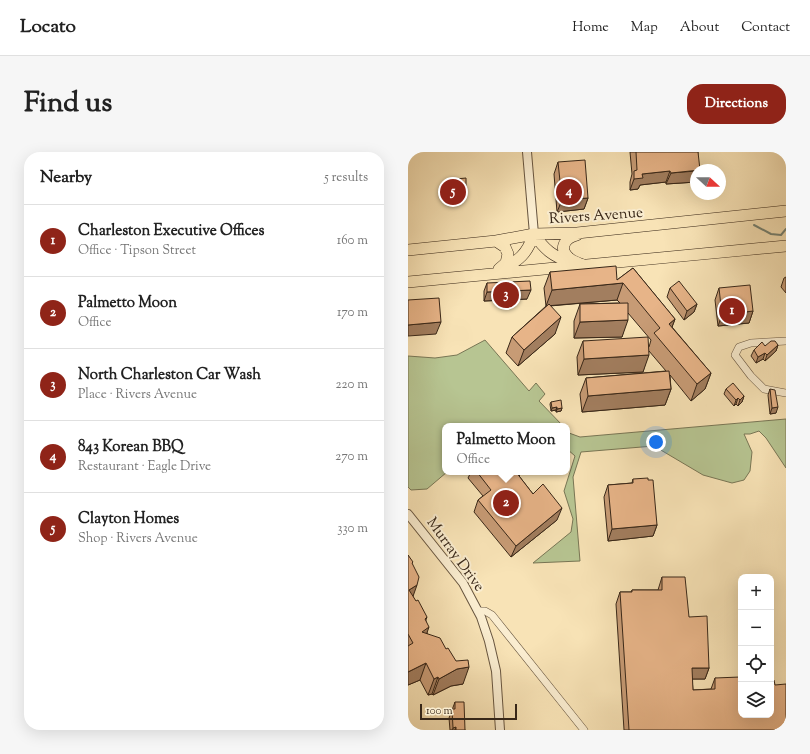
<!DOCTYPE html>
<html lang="en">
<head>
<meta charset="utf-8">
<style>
  :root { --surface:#fff; --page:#f6f6f6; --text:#222; --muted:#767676; --line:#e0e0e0; --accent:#8f2418 }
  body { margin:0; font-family:"Sorts Mill Goudy",serif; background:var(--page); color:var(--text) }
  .controls { position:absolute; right:12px; bottom:12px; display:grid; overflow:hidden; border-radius:8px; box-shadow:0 4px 16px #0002 }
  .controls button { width:36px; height:36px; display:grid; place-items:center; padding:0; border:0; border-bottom:1px solid var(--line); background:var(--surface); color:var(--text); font:20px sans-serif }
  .compass { position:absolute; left:282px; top:12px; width:36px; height:36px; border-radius:50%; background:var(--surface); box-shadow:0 4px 16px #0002; rotate:111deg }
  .scale { position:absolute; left:12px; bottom:10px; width:97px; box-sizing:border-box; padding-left:4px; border:2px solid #382718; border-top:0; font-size:11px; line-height:14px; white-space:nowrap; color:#382718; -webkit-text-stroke:3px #faedd0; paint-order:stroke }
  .you { position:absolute; left:248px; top:290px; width:14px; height:14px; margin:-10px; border:3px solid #fff; border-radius:50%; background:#1a73e8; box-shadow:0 0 0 6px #1a73e833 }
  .badge { display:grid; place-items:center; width:26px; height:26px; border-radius:50%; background:var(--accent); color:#fff; font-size:13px; font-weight:700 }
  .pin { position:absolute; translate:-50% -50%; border:2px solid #fff; box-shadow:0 1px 4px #0006 }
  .popup { position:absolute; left:34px; top:271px; width:128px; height:52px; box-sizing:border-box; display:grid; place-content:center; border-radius:8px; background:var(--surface); filter:drop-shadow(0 1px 3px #0005); font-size:13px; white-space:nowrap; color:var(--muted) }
  .popup b { font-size:15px; color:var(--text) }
  .popup::after { content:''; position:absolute; left:50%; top:100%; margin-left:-8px; border:8px solid transparent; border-top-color:var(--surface) }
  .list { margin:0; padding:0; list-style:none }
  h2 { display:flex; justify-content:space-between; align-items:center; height:52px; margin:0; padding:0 16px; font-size:17px }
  h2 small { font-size:13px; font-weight:400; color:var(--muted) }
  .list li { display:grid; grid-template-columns:26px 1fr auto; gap:12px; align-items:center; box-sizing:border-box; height:72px; padding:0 16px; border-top:1px solid var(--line) }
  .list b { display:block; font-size:15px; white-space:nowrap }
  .list p { margin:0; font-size:13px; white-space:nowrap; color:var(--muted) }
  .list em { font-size:13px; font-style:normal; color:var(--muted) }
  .icon { flex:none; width:22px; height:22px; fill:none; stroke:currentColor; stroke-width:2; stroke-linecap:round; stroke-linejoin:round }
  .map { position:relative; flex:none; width:378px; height:578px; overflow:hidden; border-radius:16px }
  header { display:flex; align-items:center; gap:24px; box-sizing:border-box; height:56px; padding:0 20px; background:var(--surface); border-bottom:1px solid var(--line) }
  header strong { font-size:19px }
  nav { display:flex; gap:22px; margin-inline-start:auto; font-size:14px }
  .intro { display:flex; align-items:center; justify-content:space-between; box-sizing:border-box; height:96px; padding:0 24px }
  h1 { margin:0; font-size:28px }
  .button { padding:10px 18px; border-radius:16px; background:var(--accent); color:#fff; font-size:14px; font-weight:700 }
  main { display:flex; gap:24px; padding:0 24px }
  aside { flex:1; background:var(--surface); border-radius:16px; box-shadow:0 4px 16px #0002 }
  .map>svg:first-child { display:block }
  .green { fill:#b7c592; stroke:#787655 }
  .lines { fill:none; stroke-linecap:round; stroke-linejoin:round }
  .stream { stroke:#758273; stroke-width:2 }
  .minor-casing { stroke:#685640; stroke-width:8 }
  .tertiary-casing { stroke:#685640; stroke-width:10 }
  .primary-casing { stroke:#382718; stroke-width:12 }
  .minor { stroke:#faedd0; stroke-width:7 }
  .tertiary { stroke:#faedd0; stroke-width:8 }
  .primary { stroke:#f8e3b6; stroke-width:11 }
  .wall { fill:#c79b75; stroke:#382718 }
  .shaded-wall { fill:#a27e5f; stroke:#382718 }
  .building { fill:#e7b488; stroke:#382718 }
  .labels { text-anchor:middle; stroke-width:4; stroke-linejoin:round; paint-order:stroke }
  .street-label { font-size:15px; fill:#382718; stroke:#faedd0 }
</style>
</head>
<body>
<header>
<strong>Locato</strong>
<nav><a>Home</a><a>Map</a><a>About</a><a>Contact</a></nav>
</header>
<div class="intro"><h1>Find us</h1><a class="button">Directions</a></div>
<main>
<aside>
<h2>Nearby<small>5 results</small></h2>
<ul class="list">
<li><span class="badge">1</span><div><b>Charleston Executive Offices</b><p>Office · Tipson Street</p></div><em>160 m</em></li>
<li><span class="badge">2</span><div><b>Palmetto Moon</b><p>Office</p></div><em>170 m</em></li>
<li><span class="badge">3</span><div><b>North Charleston Car Wash</b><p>Place · Rivers Avenue</p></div><em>220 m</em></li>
<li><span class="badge">4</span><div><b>843 Korean BBQ</b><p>Restaurant · Eagle Drive</p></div><em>270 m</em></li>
<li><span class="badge">5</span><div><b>Clayton Homes</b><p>Shop · Rivers Avenue</p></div><em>330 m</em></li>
</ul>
</aside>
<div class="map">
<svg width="378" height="578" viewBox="0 0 378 578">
  <rect width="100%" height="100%" fill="#f8e3b6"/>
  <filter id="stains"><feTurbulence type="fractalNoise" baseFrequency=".005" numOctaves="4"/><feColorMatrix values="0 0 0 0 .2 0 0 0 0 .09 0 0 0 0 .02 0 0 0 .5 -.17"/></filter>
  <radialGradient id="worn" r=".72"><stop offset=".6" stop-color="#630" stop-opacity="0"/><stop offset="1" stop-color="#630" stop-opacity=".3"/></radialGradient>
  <path class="green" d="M77,188L121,239L128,231L137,242L131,249L155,274H37V320H39L19,337L3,338L0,335V204L27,206L49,203Z
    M378,267V316L358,286L351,279L342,282H336L344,300L342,319L336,328L324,331L295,323L246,294L173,300L165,325L172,409L125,411L163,380L165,367L156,339L167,304L159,297V278L161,281L172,285Z"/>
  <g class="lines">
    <path class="stream" d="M346,73L363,82L373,83L378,77"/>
    <defs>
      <path id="minor" d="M378,189L343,191L331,195L327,203L343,224L356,237L378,241
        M70,459H77L84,463L176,578"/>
      <path id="tertiary" d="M119,0L126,82
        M0,362L55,431L73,465L81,489L88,519L92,578"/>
      <path id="primary" d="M126,82C136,97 145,105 163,110
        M169,83C157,86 150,96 161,106C164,109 170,111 175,113
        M88,89L97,95L100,102L98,111L91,117
        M0,98L88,89L126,82L169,81L378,59
        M92,118C111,109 119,102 126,82
        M0,130L378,94"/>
    </defs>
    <use href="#minor" class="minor-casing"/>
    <use href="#tertiary" class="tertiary-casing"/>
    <use href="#primary" class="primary-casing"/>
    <use href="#minor" class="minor"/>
    <use href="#tertiary" class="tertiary"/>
    <use href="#primary" class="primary"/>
  </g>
  <path class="wall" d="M222,0H290L288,18V30L258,32V30L232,33L230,37L222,38V30L224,22Z
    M150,10L180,46L176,57L149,60L146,22Z
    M38,28L58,35L55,43L51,44L50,47H43V45L35,46V37Z
    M225,116L267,167L264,175L303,221L297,237L283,249L262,223L263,237L257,253L174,260L172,242L178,226L258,219L241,199L235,220L170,223L169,205L175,189L241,195L243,188L220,161L214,185L166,186V169L172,152L212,151L209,148L142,154L147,182L110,214L98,201L104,185L138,154L136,136L142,120L209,128Z
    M378,125V141L373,135L376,126Z
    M79,131L119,147L76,149V139Z
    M262,136L289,152L286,160L276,168L259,145Z
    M311,136L345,159L341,171L310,174L307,148Z
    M370,193L368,199L357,209L355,207L348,211L343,204L346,198L357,194Z
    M318,237L336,244L334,250L330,254L328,252L326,254L316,242Z
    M362,237L368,261L362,262L360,243Z
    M143,250L154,256L153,259L148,260V258L143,259L142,252Z
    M63,320H114V321L111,324L125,342L149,368L103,405L66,360L70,348L75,344L60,326Z
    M225,327L249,373L245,384L200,389L196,345L200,333L224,331Z
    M0,403L4,412L5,445L18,469L19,481L55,532L43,534L25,543L24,542L20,543L12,528L0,533Z
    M254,425L281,465L301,516L297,527H284L285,538L303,537L307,526L332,532L367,533L378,578H216L208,452L212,440H223L224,438H250Z
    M47,550L57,578H42L41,566Z"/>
  <path class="shaded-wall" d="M262,19L258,30L232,33L230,37L222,38L226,27L234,22Z
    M288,19V30L258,32L263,21Z
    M53,35H58L55,43L51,44L50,47H43L46,38Z
    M46,36L43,45L35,46L38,37Z
    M180,46L176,57L149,60L154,48Z
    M215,131L209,148L138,154L144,138Z
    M123,138L119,147L76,149L79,140Z
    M289,152L286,160L276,168L279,159Z
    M345,159L341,171L310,174L314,163Z
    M153,165L147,182L110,214L116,198Z
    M267,167L261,183V172Z
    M220,168L214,185L166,186L172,170Z
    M33,170L28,182L0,184V173Z
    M370,193L368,199L357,209L359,203Z
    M357,201L355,207L348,211L350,205Z
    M241,203L235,220L170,223L176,207Z
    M303,221L297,237L283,249L289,232Z
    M263,237L257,253L174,260L180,244Z
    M336,244L334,250L330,254L332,248Z
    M330,246L328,252L326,254L328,248Z
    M149,255L148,258L143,259L144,256Z
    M370,255L368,261L362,262L364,256Z
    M154,256L153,259L148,260L149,257Z
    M106,320H114V321L103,330Z
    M154,356L149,368L103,405L108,394Z
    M249,373L245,384L200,389L204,377Z
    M9,433L3,450L1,438Z
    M19,465L14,479L21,475L15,492L8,496L17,467Z
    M18,511L12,528L0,533V520Z
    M61,515L55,532L43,534L25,543L31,527L49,517Z
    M284,516H301L297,527H279Z
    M30,525L24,542L20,543L26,527Z
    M48,575L47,578H44L45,576Z"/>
  <path class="building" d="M228,0H290L292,18L263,21L262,19L234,22L235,26L226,27V19L229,18Z
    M177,8L180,46L154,48L150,10Z
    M58,26V35H53V38H46V36L38,37V28Z
    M208,114L209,128L225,116L267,167L261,172L303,221L289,232L246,181L252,176L215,131L144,138L142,120Z
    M122,129L123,138L79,140V131Z
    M271,129L289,152L279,159L262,136Z
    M342,133L345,159L314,163L311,136Z
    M31,146L33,170L0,173V148Z
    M220,151V168L172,170V152Z
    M141,152L153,165L116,198L104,185Z
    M240,185L241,203L176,207L175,189Z
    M363,189H367L370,193L359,203L357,201L350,205L346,198L354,190L357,194Z
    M261,219L263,237L180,244L178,226Z
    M325,231L336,244L332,248L330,246L328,248L318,237Z
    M362,237L367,238L370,255L364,256Z
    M153,248L154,256L149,257V255L144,256L143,250Z
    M69,320H108L125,342L135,332L154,356L108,394L70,348L83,338Z
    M240,326V328H245L249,373L204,377L200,333L225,331V327Z
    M0,403L5,410L4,411L11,425L9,433L1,438L8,449L10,448L19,465L17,467L21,475L14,480L32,486L38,497L40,496L48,509L60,508L61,515L49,517L31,527L30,525L26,527L18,511L0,520V494L5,491L0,482Z
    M254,425H277L281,465L299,464L301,516H284L285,538L307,537V526L332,525V532H333V563H363V528H366L367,533L378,532V578H221L212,440H224V438H254Z
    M47,550H56L57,578H48V575L45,576L44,557H47Z"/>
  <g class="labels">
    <g class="street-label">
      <text transform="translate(188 63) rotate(-4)" y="5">Rivers Avenue</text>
      <text transform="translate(48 402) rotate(54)" y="5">Murray Drive</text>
    </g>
  </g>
  <rect width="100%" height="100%" filter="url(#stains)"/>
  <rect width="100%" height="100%" fill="url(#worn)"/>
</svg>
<div class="controls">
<button>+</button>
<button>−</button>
<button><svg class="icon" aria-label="locate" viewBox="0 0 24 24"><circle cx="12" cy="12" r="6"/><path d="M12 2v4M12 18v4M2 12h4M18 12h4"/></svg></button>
<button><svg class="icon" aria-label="layers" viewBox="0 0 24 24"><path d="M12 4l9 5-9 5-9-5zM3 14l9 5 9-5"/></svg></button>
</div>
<svg class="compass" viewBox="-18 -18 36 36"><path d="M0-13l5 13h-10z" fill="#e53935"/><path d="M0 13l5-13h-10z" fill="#767676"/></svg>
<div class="scale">100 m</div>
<div class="you"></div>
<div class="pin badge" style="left:324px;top:159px">1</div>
<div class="pin badge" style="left:98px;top:351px">2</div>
<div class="popup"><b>Palmetto Moon</b>Office</div>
<div class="pin badge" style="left:98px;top:143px">3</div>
<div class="pin badge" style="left:161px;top:40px">4</div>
<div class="pin badge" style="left:45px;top:40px">5</div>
</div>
</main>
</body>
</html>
